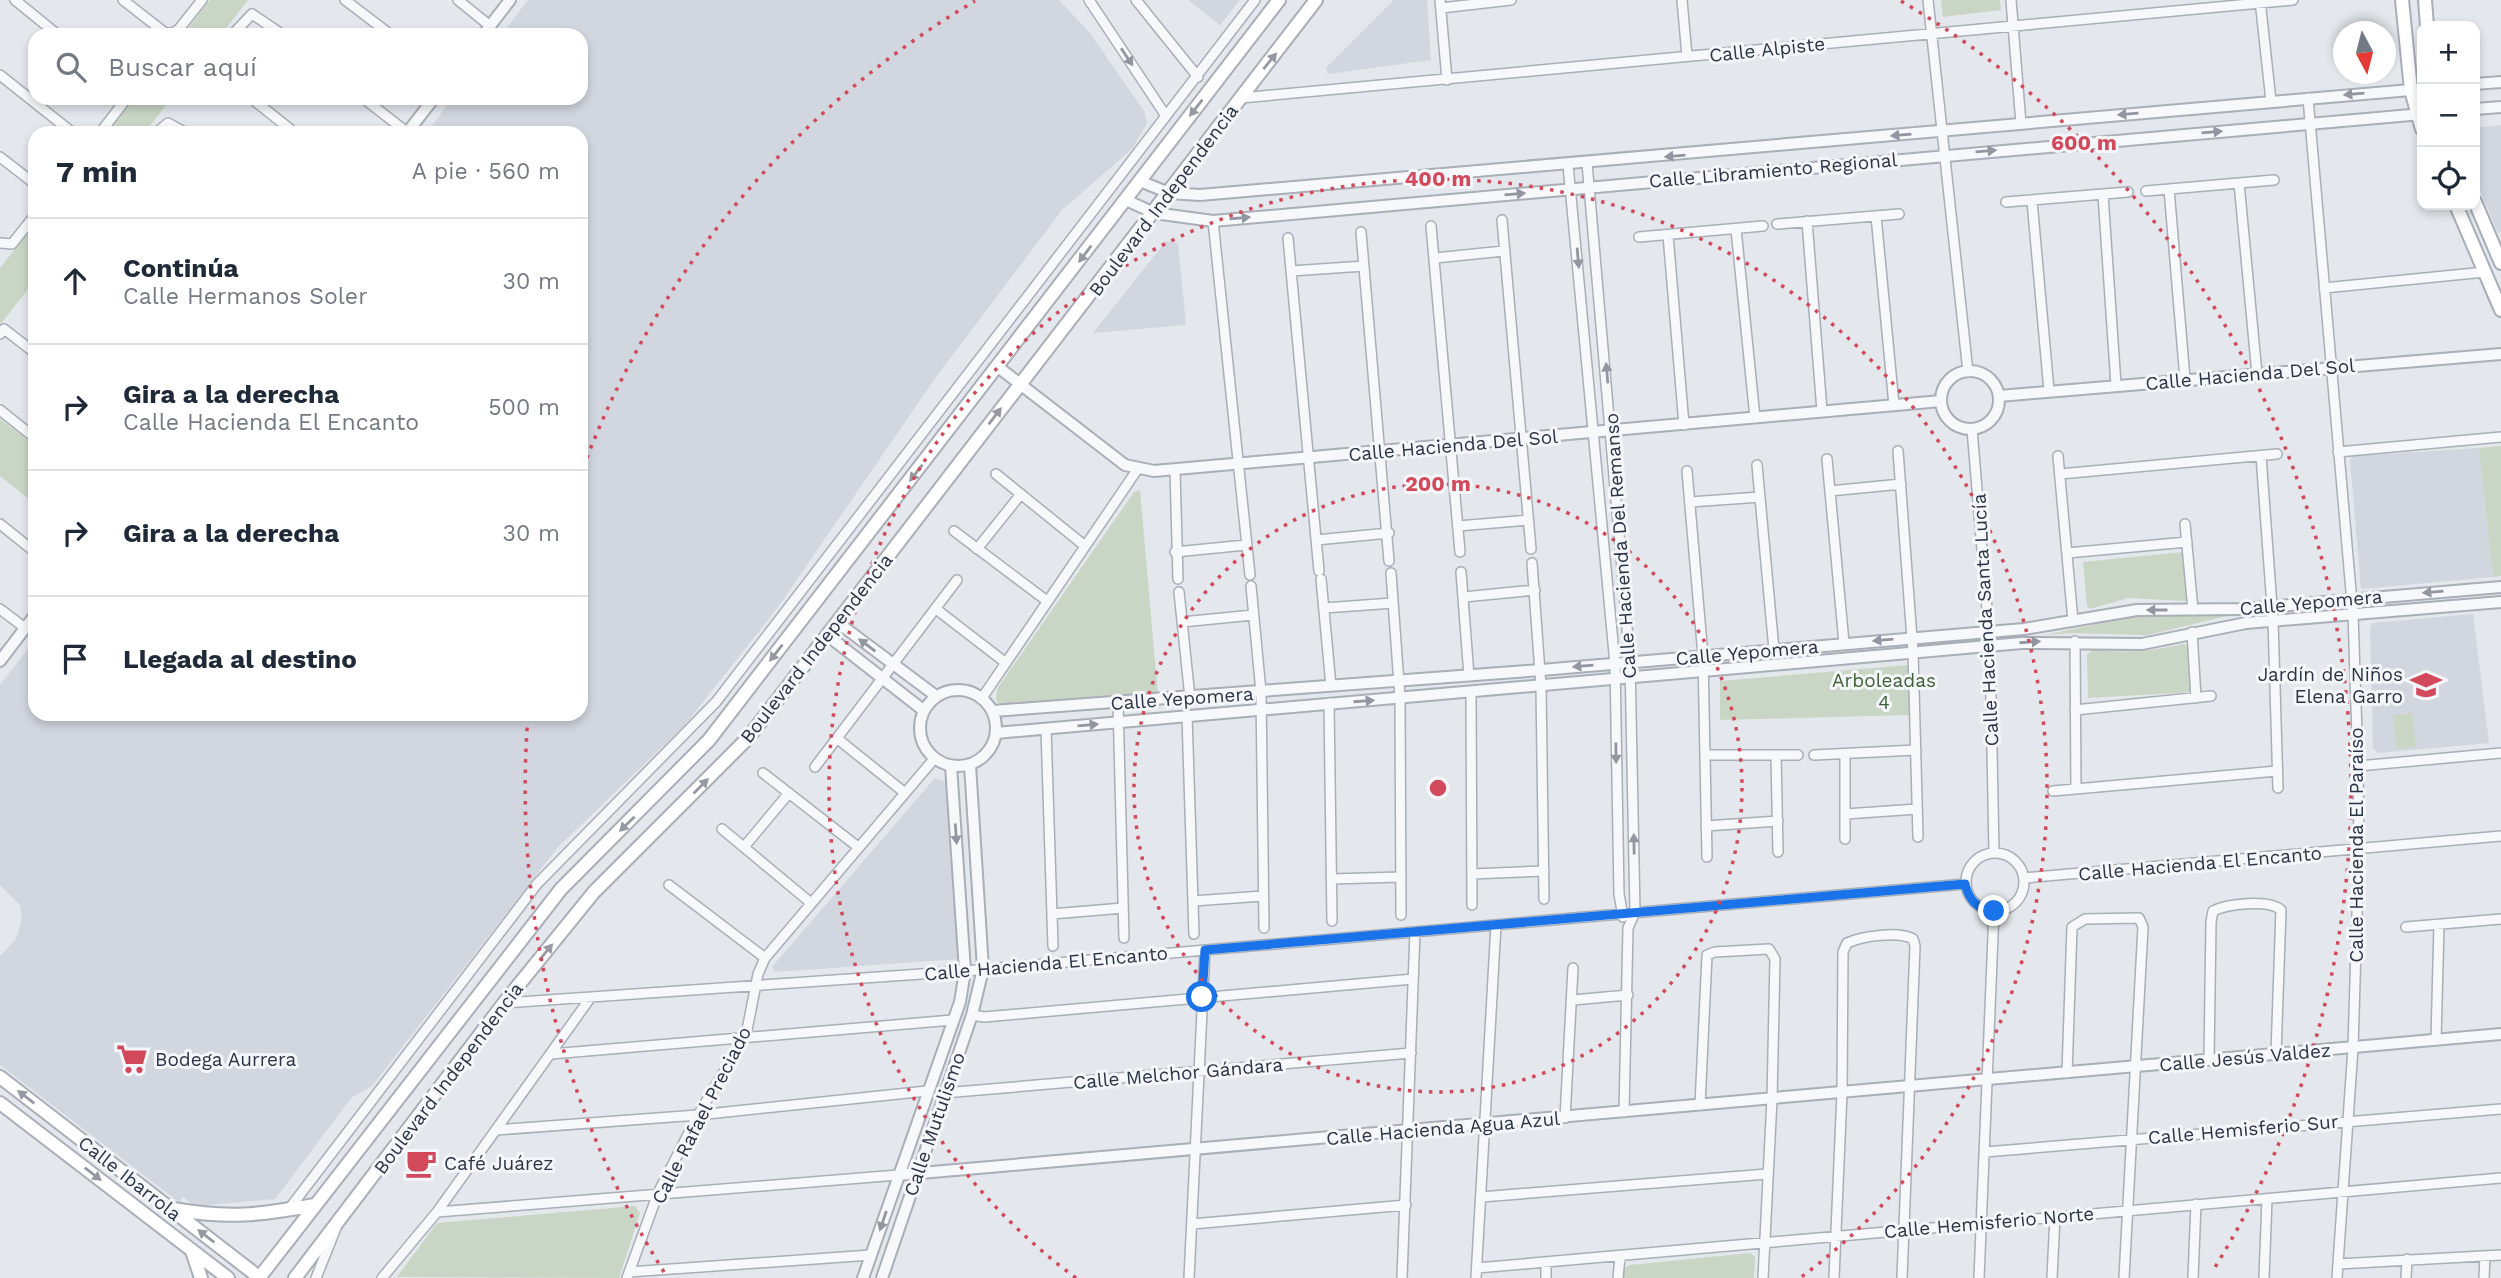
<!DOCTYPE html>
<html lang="es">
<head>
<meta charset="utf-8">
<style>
  :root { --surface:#fff; --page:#f6f6f7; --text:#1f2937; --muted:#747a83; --line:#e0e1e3 }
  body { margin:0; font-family:"Work Sans",sans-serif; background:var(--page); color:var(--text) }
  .controls { position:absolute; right:21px; top:21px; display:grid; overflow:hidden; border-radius:14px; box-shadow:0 4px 10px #0003 }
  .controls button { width:63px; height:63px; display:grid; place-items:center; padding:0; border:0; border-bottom:2px solid var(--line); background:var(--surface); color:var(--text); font:35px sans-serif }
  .compass { position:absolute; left:2333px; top:21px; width:63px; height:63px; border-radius:50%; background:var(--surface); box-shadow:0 4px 10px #0003; rotate:173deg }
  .stop { position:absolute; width:21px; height:21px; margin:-16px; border:5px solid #1a73e8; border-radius:50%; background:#fff }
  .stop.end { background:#1a73e8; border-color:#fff; box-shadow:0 2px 7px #0008 }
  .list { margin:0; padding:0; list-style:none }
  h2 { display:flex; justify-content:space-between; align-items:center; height:91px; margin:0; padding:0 28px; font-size:30px }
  h2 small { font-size:23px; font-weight:400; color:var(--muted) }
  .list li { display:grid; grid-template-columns:46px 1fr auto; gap:21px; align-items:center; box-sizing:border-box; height:126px; padding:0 28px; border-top:2px solid var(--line) }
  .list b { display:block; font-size:26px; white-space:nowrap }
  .list p { margin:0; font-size:23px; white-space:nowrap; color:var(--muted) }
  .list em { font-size:23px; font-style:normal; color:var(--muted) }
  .icon { flex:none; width:38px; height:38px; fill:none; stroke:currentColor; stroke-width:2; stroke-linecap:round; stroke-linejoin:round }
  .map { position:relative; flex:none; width:2501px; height:1278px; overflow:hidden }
  .search { position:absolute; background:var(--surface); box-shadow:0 4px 10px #0003; left:28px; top:28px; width:560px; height:77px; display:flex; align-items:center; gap:18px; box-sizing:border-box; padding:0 24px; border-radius:21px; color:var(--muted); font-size:26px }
  .panel { position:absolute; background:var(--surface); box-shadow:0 4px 10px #0003; left:28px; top:126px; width:560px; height:595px; border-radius:21px }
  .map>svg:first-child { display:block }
  .built { fill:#d2d6de }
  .green { fill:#c9d6c5 }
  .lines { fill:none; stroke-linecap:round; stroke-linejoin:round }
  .minor-casing { stroke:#a9aeb7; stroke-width:12 }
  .tertiary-casing { stroke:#a9aeb7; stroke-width:14 }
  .secondary-casing { stroke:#a9aeb7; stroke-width:16 }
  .minor { stroke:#f7f8fa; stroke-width:9 }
  .tertiary { stroke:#f7f8fa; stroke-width:10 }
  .secondary { stroke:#fff; stroke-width:12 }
  .oneway { fill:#9196a0 }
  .oneway2 { fill:#959aa2 }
  .route { stroke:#1a73e8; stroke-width:9 }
  .ring { fill:none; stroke:#d1495b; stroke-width:3.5; stroke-dasharray:3.5 7 }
  .labels { text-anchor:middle; stroke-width:6; stroke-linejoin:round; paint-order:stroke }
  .street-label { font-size:19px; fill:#2b3445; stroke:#f4f6f9 }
  .poi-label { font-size:19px; fill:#2b3445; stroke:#f4f6f9; text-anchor:start }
  .park-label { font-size:19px; fill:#3f6138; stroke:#f4f6f9 }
  .centre { fill:#d1495b; stroke:#f4f6f9; stroke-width:3.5 }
  .ring-label { font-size:21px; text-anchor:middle; font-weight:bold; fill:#d1495b; stroke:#f4f6f9; stroke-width:6; stroke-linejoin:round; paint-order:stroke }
</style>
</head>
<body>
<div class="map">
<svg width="2501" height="1278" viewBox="0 0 2501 1278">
  <rect width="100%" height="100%" fill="#e4e7ec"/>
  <path class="built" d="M528,0H1059L1090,33L1144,111L1147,123L1132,149L1062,210L936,377L778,607L684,726L558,847L372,1086L352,1097L275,1199L195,1206L183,1197L179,1202L0,1065V956L16,939L22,919L20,905L0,885V685L35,640V714H581V133H426L453,98H581V35H501Z
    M1188,0H1240L1220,25Z
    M1394,0H1427L1431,60L1328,74L1326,68Z
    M2501,125V232L2498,233L2475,179V128Z
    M1166,241L1178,243L1186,325L1093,333Z
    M2479,448L2493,577L2361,589L2350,460L2353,456Z
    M2473,614L2489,743L2378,753L2373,748L2370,627L2373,623Z
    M935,778L947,782L959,959L775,972L772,967Z"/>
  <path class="green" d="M210,0H248L221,35H183Z
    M1941,0H2000L2001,10L1943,17Z
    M133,98H172L144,133H106Z
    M35,224V280L0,325V268Z
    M0,419L35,446V504L0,476Z
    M2501,446V576L2493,577L2479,448Z
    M1140,490L1158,696L1004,709L996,700L997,689L1134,492Z
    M2184,552L2189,599L2186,601L2128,598L2090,609L2087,606L2083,562Z
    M2139,615H2231L2148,635L2072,633L2045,635Z
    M2183,644L2189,646L2192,692L2088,698L2087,655L2093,649C2125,654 2152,651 2183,644Z
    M1909,665L1910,715L1720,720V681Z
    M2412,713L2416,747L2397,749L2393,715Z
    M635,1206L640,1213L619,1278L397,1277L437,1223Z
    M1750,1253L1755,1257L1754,1278H1623V1269L1630,1265Z"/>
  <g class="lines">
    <defs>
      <path id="minor" d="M15,0L58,35
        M123,0L164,32L171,34L179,29L202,0
        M345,0L391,35
        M458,0L490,26
        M1089,0L1166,116
        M1136,0L1198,77
        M1440,0L1447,80
        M1682,0L1687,56
        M1928,0L1968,372
        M2011,0L2021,124
        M2260,0L2271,101
        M1441,8L1511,0
        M232,35L252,14L283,35
        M0,75L73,133
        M251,98L295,133
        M363,98L408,133
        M1241,98L2293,0
        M2308,98L2353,614L2358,766L2359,848L2353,1048L2337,1278
        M100,133L127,98
        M156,133L168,123L186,133
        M0,157L35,184
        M1587,163L1630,662L1635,912L1628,928L1624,1112
        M1568,165L1615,664L1619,894L1623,917
        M2239,183L2257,374
        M2169,189L2185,379
        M2146,191L2274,180
        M2103,195L2116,385
        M2032,201L2049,391
        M2006,202L2128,192
        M1876,216L1894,405
        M1502,220L1531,549
        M1213,221L1250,575
        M1807,221L1822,411
        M1777,224L1899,214
        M1431,226L1460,552
        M1736,229L1755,418
        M1361,232L1389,561
        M1668,235L1684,425
        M1639,237L1763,226
        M1288,238L1319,571
        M0,243L12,244L35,215
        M1435,258L1504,251
        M1291,271L1364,266
        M2324,288L2485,272
        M0,334L4,329L35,353
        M0,410L35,438
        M1972,429L1990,646L1994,852
        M1898,451L1913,652L1918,837
        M2338,452L2501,437
        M2058,456L2073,621
        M2261,456L2273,620L2278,788
        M1827,459L1844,643
        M1757,465L1774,650
        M1175,470L1178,579
        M1687,471L1703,656L1707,857
        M996,474L1085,546
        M2060,474L2277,454
        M1830,491L1901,484
        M1690,502L1760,497
        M0,524L35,552
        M2185,524L2193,610
        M1458,526L1528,520
        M954,531L1047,601
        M1316,540L1389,533
        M977,549L1021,494
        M1175,552L1246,545
        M2067,553L2187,542
        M1532,563L1541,686L1544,899
        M1461,572L1469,676
        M1391,573L1400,698L1401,915
        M1321,579L1331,686
        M1251,586L1261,692L1264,928
        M1179,592L1190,698
        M1464,597L1535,590
        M1324,608L1393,603
        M0,609L25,628
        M936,609L1006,663
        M1182,622L1253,615
        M2192,632L2196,698
        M2075,641L2076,789
        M1471,693L1472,905
        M982,698L1137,470
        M1118,703L1124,938
        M1329,703L1332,921
        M2075,710L2211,696
        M1187,716L1194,934
        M1046,729L1053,946
        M839,740L905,793
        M1845,754V839
        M1705,755H1798
        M1776,755L1778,852
        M1814,755L1916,750
        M2358,766L2501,753
        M815,767L957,580
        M763,773L858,847
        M2053,791L2277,771
        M1846,814L1917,809
        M1706,826L1778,821
        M722,829L811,903
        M744,847L789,793
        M1966 882a29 29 0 1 1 58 0a29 29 0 1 1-58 0Z
        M1472,874L1544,871
        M2024,878L2501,836
        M1331,879L1401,877
        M669,885L765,958
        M1193,901L1263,896
        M1052,914L1123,908
        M2406,927L2501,919
        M1573,1000L1628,995
        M504,1003L965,971L1965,884
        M972,1015L984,1017L1413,979
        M2436,1040L2439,925
        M551,1054L953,1020
        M2209,1060L2211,922L2213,911C2227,904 2269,899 2281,910L2276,1054
        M2067,1073L2072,927L2085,919L2139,918L2143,927L2124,1278
        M944,1093L1411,1053
        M1700,1105L1707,955L1715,952L1769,949L1775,959L1772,1099L1763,1278
        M1565,1118L1573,968
        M496,1130L698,1115L927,1091
        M1985,1152L2501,1109
        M1481,1197L1767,1174
        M289,1209L537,884L716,702L1255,0
        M437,1212L898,1175
        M1192,1224L1406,1205
        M2338,1264L2501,1255
        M1477,1268L2501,1178
        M629,1272L871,1255
        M316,1278L336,1228
        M382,1278L437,1212L591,997
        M627,1278L658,1193L698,1115L746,1035L758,974L765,958L934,759
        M1189,1278L1205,950
        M1402,1278L1415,932
        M1476,1278L1496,925
        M1546,1278V1263
        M1618,1278L1620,1257
        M1834,1278L1842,1093L1843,952L1847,943C1862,936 1899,931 1913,939L1915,946L1902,1278
        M1979,1278L1994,911
        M2052,1278L2055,1216
        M2193,1278L2196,1204
        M2264,1278L2267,1199
        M2406,1278L2407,1259
        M2484,1278L2485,1256"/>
      <path id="tertiary" d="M483,35L510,0
        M2475,84L2501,82
        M2475,109L2501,107
        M407,133L434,98
        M1140,181L1169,193L1200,195L2422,89
        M1126,200L1154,213L1213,221L2422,114
        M998,367L1125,465L1154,471L1941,401
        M1941 400a29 29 0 1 1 58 0a29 29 0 1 1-58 0Z
        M1999,396L2501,354
        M837,622L936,696
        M827,635L923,710
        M0,661L35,615
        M920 728a38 38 0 1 1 76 0a38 38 0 1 1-76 0Z
        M993,711L1541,670L2024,629L2137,610L2243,609L2501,587
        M996,733L2022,643L2142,644L2246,623L2501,602
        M898,1175L2501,1034
        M863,1278L960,1002L965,971L951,766
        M882,1278L972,1015L983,969L970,765"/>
      <path id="secondary" d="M2402,0L2411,90L2422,129
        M2425,0L2427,26
        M2475,202L2501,263
        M2456,205L2501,310
        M0,1077L260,1278
        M0,1103L228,1278
        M173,1209C230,1219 259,1215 315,1205
        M192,1251L201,1278
        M259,1278L561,889L709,740L1279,0
        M295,1278L504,1003L594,892L748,738L1316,0"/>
    </defs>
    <use href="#minor" class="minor-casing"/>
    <use href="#tertiary" class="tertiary-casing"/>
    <use href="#secondary" class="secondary-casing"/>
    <use href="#minor" class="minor"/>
    <use href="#tertiary" class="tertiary"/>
    <use href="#secondary" class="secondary"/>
  </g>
  <defs><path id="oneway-solid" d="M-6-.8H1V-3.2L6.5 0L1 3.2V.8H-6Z" transform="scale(1.75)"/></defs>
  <g class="oneway">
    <use href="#oneway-solid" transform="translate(1127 57) rotate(56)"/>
    <use href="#oneway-solid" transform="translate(2354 94) rotate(175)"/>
    <use href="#oneway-solid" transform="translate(2128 114) rotate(175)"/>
    <use href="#oneway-solid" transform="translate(2212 132) rotate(-5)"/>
    <use href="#oneway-solid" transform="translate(1901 135) rotate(175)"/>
    <use href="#oneway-solid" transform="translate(1986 151) rotate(-5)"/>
    <use href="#oneway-solid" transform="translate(1675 156) rotate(175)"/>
    <use href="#oneway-solid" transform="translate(1515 194) rotate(-5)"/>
    <use href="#oneway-solid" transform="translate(1240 218) rotate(-5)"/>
    <use href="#oneway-solid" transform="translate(1578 258) rotate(85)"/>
    <use href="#oneway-solid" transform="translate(1607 373) rotate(-95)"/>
    <use href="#oneway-solid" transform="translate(2433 592) rotate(175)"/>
    <use href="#oneway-solid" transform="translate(2157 610) rotate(-180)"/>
    <use href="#oneway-solid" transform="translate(1883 640) rotate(175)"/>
    <use href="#oneway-solid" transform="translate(2030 642) rotate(-4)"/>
    <use href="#oneway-solid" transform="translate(867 645) rotate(-143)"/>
    <use href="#oneway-solid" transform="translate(1583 666) rotate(175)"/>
    <use href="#oneway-solid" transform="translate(1364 701) rotate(-4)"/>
    <use href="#oneway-solid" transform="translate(1088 725) rotate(-5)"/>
    <use href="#oneway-solid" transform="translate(1616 753) rotate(89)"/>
    <use href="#oneway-solid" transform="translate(956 834) rotate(86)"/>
    <use href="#oneway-solid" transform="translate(1634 844) rotate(-91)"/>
    <use href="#oneway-solid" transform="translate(883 1221) rotate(109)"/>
  </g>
  <g class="oneway2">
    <use href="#oneway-solid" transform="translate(1270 61) rotate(-51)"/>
    <use href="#oneway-solid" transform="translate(1196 108) rotate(128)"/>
    <use href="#oneway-solid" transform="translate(1085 254) rotate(127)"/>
    <use href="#oneway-solid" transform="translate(995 416) rotate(-53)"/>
    <use href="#oneway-solid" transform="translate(916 473) rotate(128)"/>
    <use href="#oneway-solid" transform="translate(776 653) rotate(128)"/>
    <use href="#oneway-solid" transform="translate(701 786) rotate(-45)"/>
    <use href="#oneway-solid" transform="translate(627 824) rotate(136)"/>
    <use href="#oneway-solid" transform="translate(546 952) rotate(-51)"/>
    <use href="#oneway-solid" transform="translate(26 1097) rotate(-142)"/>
    <use href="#oneway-solid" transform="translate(93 1174) rotate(38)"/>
    <use href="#oneway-solid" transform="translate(206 1236) rotate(-142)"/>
  </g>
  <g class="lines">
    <path class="route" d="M1202,997L1205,950L1965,884C1969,900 1977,909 1994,911"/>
  </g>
  <g class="ring">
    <circle cx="1438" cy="788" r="304"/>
    <path d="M1076 1278A609 609 0 1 1 1800 1278"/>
    <path d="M664 1272A913 913 0 0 1 528 716M583 468A913 913 0 0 1 975 1M1901 1A913 913 0 0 1 2212 1272"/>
  </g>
  <defs>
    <symbol id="school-bare" viewBox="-9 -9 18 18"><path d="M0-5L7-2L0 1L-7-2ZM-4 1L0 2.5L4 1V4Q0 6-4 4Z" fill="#d1495b" stroke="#f4f6f9" stroke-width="2.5" paint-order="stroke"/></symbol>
    <symbol id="supermarket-bare" viewBox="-9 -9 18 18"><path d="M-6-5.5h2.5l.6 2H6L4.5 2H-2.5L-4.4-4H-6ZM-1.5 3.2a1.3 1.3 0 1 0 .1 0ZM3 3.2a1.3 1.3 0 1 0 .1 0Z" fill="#d1495b" stroke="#f4f6f9" stroke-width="2.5" paint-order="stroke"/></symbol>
    <symbol id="cafe-bare" viewBox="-9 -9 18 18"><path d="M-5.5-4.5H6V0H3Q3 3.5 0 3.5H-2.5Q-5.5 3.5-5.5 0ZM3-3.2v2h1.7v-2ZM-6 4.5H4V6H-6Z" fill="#d1495b" stroke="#f4f6f9" stroke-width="2.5" paint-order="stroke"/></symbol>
  </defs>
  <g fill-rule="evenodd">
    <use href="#school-bare" x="2404" y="663" width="44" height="44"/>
    <use href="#supermarket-bare" x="110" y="1037" width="44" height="44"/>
    <use href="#cafe-bare" x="399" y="1141" width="44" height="44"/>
  </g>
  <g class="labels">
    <g class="street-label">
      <text transform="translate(1767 49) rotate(-6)" y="7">Calle Alpiste</text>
      <text transform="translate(1773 170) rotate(-5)" y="7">Calle Libramiento Regional</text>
      <text transform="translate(1163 200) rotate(-53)" y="7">Boulevard Independencia</text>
      <text transform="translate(2250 374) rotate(-5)" y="7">Calle Hacienda Del Sol</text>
      <text transform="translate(1453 445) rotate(-5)" y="7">Calle Hacienda Del Sol</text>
      <text transform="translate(1620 546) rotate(-94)" y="7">Calle Hacienda Del Remanso</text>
      <text transform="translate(2311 602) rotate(-5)" y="7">Calle Yepomera</text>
      <text transform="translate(1985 620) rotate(-93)" y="7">Calle Hacienda Santa Lucía</text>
      <text transform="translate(816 648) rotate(-52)" y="7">Boulevard Independencia</text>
      <text transform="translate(1747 652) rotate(-5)" y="7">Calle Yepomera</text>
      <text transform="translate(1182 698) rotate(-4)" y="7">Calle Yepomera</text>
      <text transform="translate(2356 845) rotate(-90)" y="7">Calle Hacienda El Paraíso</text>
      <text transform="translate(2200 863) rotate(-5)" y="7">Calle Hacienda El Encanto</text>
      <text transform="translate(1046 963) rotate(-5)" y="7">Calle Hacienda El Encanto</text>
      <text transform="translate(2245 1057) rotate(-5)" y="7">Calle Jesús Valdez</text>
      <text transform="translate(1178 1073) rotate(-5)" y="7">Calle Melchor Gándara</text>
      <text transform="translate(448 1078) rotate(-53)" y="7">Boulevard Independencia</text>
      <text transform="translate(701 1115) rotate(-63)" y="7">Calle Rafael Preciado</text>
      <text transform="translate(934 1124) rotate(-71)" y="7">Calle Mutulismo</text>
      <text transform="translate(1443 1128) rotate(-5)" y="7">Calle Hacienda Agua Azul</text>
      <text transform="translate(2243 1129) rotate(-5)" y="7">Calle Hemisferio Sur</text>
      <text transform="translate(130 1178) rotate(38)" y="7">Calle Ibarrola</text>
      <text transform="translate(1989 1222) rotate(-5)" y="7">Calle Hemisferio Norte</text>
    </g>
    <g class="poi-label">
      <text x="2403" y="681" text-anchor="end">Jardín de Niños<tspan x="2403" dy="22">Elena Garro</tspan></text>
      <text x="155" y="1066">Bodega Aurrera</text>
      <text x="444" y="1170">Café Juárez</text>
    </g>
    <g class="park-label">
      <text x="1884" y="687">Arboleadas<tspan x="1884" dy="22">4</tspan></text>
    </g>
  </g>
  <circle cx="1438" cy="788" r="10" class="centre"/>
  <g class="ring-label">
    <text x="2084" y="150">600 m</text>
    <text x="1438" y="186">400 m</text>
    <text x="1438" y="491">200 m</text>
  </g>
</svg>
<div class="controls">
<button>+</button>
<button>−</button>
<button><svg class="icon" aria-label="locate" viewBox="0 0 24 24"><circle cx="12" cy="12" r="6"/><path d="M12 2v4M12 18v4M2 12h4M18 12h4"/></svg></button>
</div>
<svg class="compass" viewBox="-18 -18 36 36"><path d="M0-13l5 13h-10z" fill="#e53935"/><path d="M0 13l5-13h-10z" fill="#747a83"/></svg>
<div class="stop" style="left:1202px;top:997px"></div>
<div class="stop end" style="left:1994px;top:911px"></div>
<div class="search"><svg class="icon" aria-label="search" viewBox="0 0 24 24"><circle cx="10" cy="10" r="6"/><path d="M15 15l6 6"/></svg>Buscar aquí</div>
<section class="panel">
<h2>7 min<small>A pie · 560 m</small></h2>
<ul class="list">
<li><svg class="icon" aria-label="ahead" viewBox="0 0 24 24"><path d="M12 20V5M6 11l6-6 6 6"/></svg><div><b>Continúa</b><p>Calle Hermanos Soler</p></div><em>30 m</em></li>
<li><svg class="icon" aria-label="right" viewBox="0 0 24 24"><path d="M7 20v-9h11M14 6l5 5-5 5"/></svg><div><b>Gira a la derecha</b><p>Calle Hacienda El Encanto</p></div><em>500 m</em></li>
<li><svg class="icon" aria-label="right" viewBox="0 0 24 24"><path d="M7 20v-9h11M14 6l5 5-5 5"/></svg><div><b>Gira a la derecha</b></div><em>30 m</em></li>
<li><svg class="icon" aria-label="arrive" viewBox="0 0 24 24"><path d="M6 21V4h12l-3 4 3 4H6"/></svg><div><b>Llegada al destino</b></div></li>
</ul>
</section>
</div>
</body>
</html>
